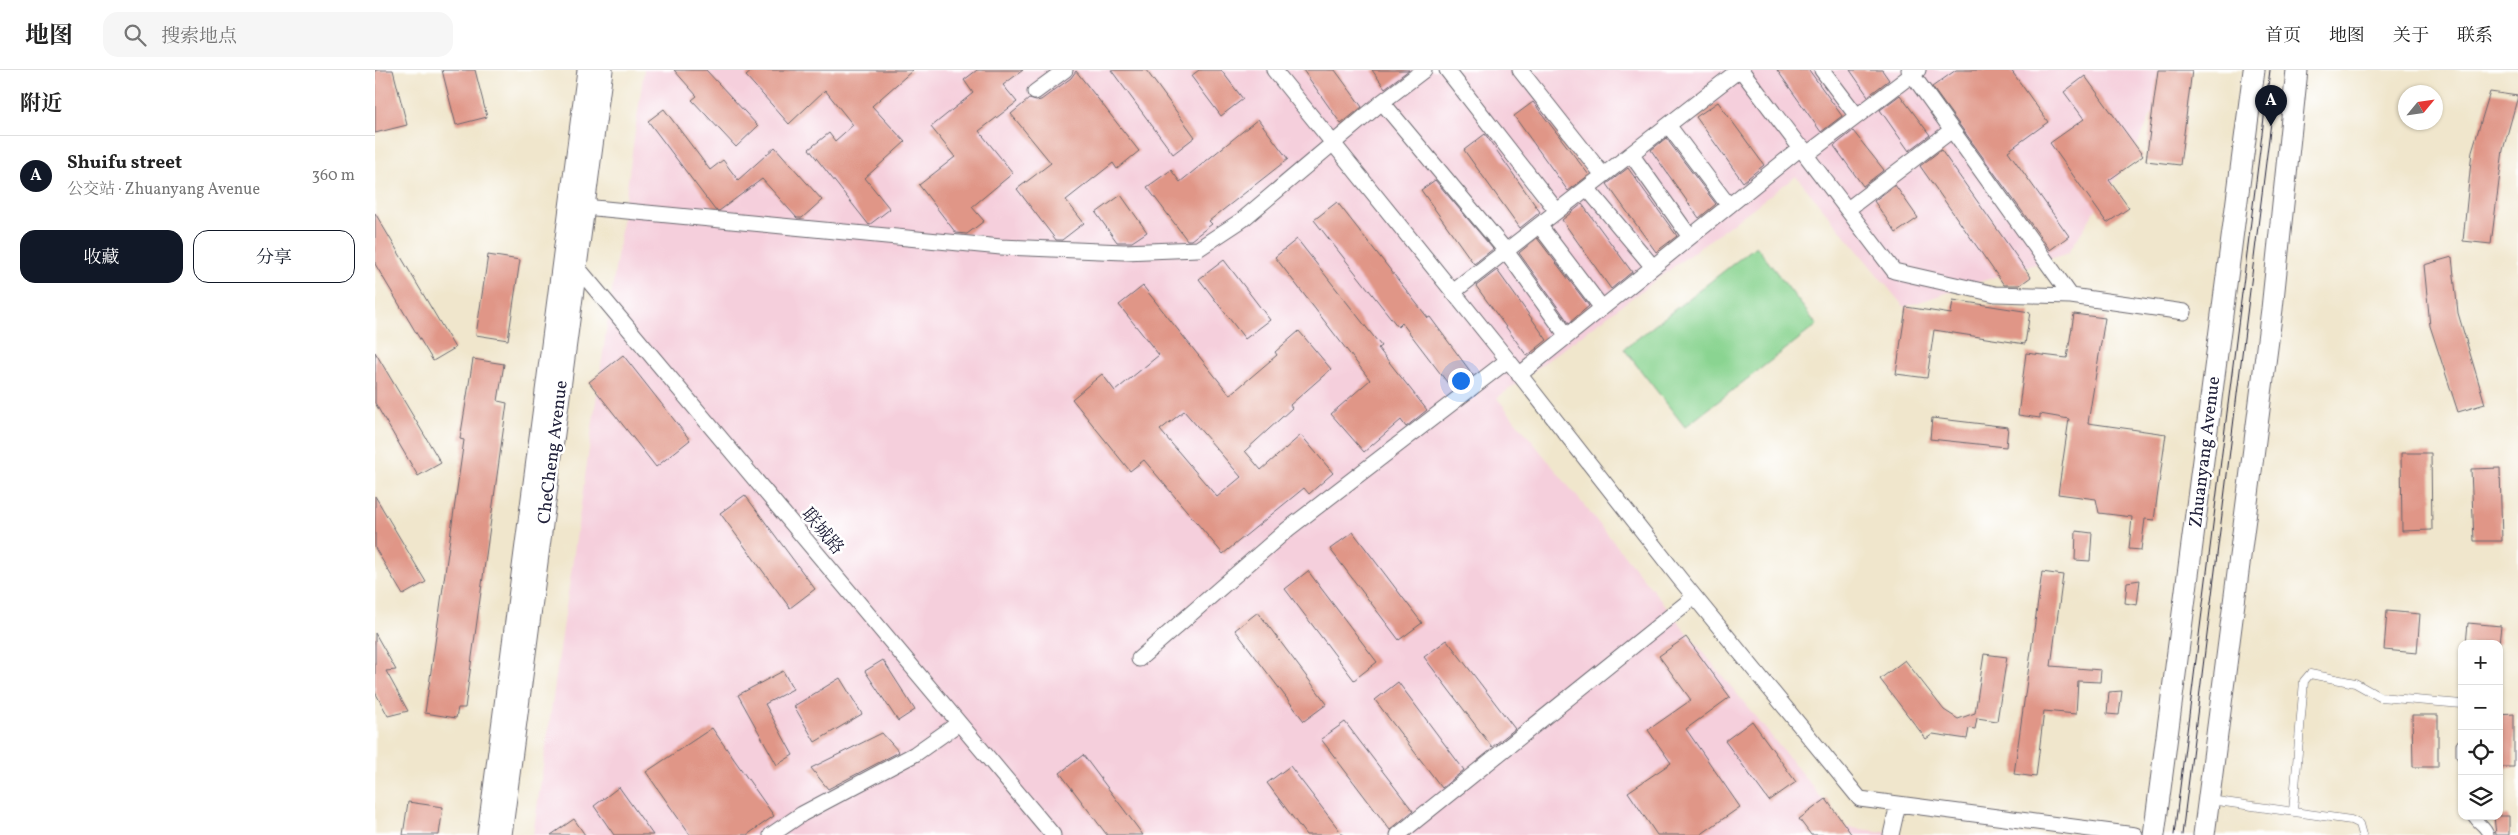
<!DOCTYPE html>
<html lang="zh">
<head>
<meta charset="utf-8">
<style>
  :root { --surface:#fff; --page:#f6f6f6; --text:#222; --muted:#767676; --line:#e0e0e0; --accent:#111827 }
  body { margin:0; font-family:Vollkorn,"Noto Serif SC",serif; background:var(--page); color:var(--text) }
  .controls { position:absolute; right:15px; bottom:15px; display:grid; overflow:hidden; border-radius:10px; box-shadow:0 1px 4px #0004 }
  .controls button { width:45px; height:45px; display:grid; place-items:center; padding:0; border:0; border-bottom:1px solid var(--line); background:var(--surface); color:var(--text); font:25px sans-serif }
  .compass { position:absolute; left:2023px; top:15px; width:45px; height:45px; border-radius:50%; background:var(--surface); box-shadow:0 1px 4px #0004; rotate:61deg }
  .you { position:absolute; left:1085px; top:310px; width:18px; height:18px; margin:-12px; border:4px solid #fff; border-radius:50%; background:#1a73e8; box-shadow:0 0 0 8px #1a73e833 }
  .badge { display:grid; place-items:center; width:32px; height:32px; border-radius:50%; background:var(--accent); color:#fff; font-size:16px; font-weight:700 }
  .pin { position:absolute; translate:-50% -41px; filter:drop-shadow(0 1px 2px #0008) }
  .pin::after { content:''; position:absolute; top:26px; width:18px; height:15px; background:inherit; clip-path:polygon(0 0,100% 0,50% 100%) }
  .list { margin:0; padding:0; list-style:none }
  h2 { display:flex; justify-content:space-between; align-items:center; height:65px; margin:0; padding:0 20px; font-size:21px }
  h2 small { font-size:16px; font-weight:400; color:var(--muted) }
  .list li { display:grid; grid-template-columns:32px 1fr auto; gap:15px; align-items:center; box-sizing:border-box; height:80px; padding:0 20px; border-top:1px solid var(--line) }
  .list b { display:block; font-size:19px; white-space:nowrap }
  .list p { margin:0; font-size:16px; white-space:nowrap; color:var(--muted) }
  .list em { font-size:16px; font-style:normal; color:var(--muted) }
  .actions { display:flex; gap:10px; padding:15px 20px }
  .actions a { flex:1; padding:11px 0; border:1px solid var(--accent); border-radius:15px; text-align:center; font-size:18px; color:var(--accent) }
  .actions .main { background:var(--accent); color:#fff }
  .icon { flex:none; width:28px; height:28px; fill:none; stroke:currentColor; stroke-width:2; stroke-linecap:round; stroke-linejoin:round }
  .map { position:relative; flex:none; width:2143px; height:765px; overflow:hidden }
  header { display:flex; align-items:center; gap:30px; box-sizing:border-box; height:70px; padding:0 25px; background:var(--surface); border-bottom:1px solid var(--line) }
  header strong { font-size:24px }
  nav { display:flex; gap:28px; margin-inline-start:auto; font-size:18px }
  .search { width:350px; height:45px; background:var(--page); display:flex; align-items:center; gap:12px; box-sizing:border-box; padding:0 18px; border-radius:15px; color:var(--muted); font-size:19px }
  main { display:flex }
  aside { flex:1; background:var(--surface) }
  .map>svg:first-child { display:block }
  .built { fill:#f5cfdc }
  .green { fill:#8ad491; stroke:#567b66 }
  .building { fill:#e09687; fill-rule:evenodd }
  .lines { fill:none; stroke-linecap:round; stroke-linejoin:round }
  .service-casing { stroke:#6a676e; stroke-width:9 }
  .pedestrian-casing { stroke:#6a676e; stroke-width:13 }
  .minor-casing { stroke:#6a676e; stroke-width:17 }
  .tertiary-casing { stroke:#6a676e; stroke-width:21 }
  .secondary-casing { stroke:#6a676e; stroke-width:23 }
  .service { stroke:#fff; stroke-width:8 }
  .pedestrian { stroke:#fff; stroke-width:11 }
  .minor { stroke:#fff; stroke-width:15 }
  .tertiary { stroke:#fff; stroke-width:19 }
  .secondary { stroke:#fff; stroke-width:21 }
  .tram { stroke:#22223b; stroke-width:1 }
  .labels { text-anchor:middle; stroke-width:5; stroke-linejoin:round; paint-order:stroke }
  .street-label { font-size:18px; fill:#22223b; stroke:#fff }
</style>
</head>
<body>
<header>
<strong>地图</strong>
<div class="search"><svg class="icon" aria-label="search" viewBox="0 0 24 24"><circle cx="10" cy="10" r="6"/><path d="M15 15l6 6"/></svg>搜索地点</div>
<nav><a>首页</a><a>地图</a><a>关于</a><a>联系</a></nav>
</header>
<main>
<aside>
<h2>附近<small></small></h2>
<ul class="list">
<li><span class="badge">A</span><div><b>Shuifu street</b><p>公交站 · Zhuanyang Avenue</p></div><em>360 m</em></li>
</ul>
<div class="actions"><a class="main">收藏</a><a>分享</a></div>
</aside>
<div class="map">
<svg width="2143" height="765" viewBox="0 0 2143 765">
  <rect width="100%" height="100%" fill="#fff"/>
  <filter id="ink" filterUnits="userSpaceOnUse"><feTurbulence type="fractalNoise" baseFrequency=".02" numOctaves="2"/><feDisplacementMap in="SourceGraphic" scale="10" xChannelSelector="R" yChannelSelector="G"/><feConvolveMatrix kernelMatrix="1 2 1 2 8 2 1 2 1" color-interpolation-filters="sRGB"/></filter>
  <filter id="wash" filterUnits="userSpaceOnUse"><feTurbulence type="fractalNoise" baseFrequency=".0096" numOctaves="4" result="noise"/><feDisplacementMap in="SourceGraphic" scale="20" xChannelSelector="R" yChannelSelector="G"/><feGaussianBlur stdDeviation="1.12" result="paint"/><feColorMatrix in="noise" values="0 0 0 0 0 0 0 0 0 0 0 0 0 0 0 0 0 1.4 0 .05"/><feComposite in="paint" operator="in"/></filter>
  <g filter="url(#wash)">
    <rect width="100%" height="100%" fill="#f0e6cc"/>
    <path class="built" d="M269,0H1796L1763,74L1693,183L1529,237L1421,106L1122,328L1470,757L1532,765H158Z"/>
    <path class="green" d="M1381,176L1442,255L1310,357L1249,279Z"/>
    <g id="blocks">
      <path class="building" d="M0,0H18L32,55L0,63Z
        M67,0H100L112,47L81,55Z
        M299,0H331L383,56L361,77L317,30L322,26Z
        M378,0H538L497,36L530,72L490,108L515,139L494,155L434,79L454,63L460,71L478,55L450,20L414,54L371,6Z
        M602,0H648L628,15L642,32L604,61L638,103L597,137L609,151L592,164L581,163L544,115L580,87L556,57L598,23L589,10Z
        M736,0H771L820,67L798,84Z
        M824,0H846L868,29L846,46L816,6Z
        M928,0H960L987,37L966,54Z
        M997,0H1034L1010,18Z
        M1402,0H1434L1467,46L1446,62Z
        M1475,0H1507L1514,10L1493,26Z
        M1581,0H1636L1673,52L1633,81L1694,166L1675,180L1557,17Z
        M1783,0H1817L1805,95L1771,91Z
        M701,1L764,81L742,99L738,93L691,130L709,153L687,170H681L642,119L676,93L636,44L654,29L661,31L666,30L696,8Z
        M1710,6L1768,86L1734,110L1754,138L1732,153L1675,73L1709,49L1689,22Z
        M2115,22L2143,26L2128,80L2116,174L2088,171L2097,81Z
        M1525,25L1555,65L1534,81L1505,40Z
        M1158,32L1214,105L1193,121L1139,46Z
        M1343,32L1389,95L1368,112L1321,47Z
        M289,39L335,100L348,90L363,110L400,77L447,130L427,148H422L387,109L344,141L340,140L273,51Z
        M883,49L913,89L834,151L837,154L816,170H812L772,117L796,100L805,112Z
        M1478,61L1509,100L1488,116L1459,76Z
        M1110,64L1165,142L1145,158L1089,80Z
        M1291,68L1341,134L1324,148L1276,80Z
        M1566,80L1656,207L1645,215H1629L1545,96Z
        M1253,98L1302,166L1281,182L1232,114Z
        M1060,110L1118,179L1099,194L1046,120Z
        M1520,115L1543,148L1521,163L1499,131Z
        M746,125L772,162L757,172H742L721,143Z
        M962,132L1053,248L1055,247L1098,305L1078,320L1027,253L1023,257L939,150Z
        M1207,134L1257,202L1236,219L1187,150Z
        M0,143L80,278L58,291L0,194Z
        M1162,168L1214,236L1194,253L1144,183Z
        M922,169L1006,276L1003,278L1052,340L1031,357L1026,350L989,382L956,344L995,310L900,187Z
        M113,185L145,190L133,270L101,265Z
        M2077,187L2083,243L2110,334L2083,342L2055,256L2049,195Z
        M849,190L895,250L870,269L824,209Z
        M1122,200L1172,270L1152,286L1101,216Z
        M768,216L855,325L902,285L900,282L924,261L956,299L915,335L917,338L870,381L886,400L926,365L958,403L934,424L929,418L848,484L769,390L755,401L697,329L727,304L740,321L784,285L744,235ZM809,341L866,407L842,427L785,360Z
        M1578,230L1655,242L1650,274L1559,260L1552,308L1521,304L1531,237L1576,244Z
        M1699,244L1730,248L1713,353L1791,364L1779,450L1770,449L1766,480L1754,479L1757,447L1724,443L1721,429L1683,424L1694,349L1665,344V348L1643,345L1651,283L1692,288Z
        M0,282L66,393L43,406L0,333Z
        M248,285L315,370L281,397L214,312Z
        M98,289L129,294L123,331L132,333L90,638H83L81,648L50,643L89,370L85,369Z
        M1557,348L1633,357L1631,377L1555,369Z
        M2026,383H2056L2057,460L2027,461Z
        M2125,398L2127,471H2099L2096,399Z
        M370,425L440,519L415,538L345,443Z
        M0,426L51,512L28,525L0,478Z
        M1701,461L1717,463L1715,491L1700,490Z
        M978,462L1047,553L1024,570L955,479Z
        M933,501L1002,592L979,610L910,519Z
        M1667,502L1688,505L1676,596L1726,600L1725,612L1703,611L1701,644L1669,641L1661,707L1639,704Z
        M1765,510L1762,535L1750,533L1752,512Z
        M2012,541L2045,544L2042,583L2009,580Z
        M883,542L952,634L929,651L860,560Z
        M2093,553L2126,556L2124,574H2091Z
        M0,563L21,600L11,601L33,641L13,646L0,622Z
        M1311,567L1355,627L1311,659L1365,737L1325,765H1282L1253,722L1296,693L1273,660L1316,630L1284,586Z
        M1072,570L1140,659L1117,677L1049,587Z
        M1609,584L1632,587L1622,651L1602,648L1600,659L1594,658L1592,669L1558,664L1551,669L1505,609L1530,590L1569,640L1583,649L1600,643Z
        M508,590L540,640L523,651L490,601Z
        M408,601L418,619L390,634L418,685L402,695L363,625Z
        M465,608L487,644L440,672L419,636Z
        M1023,612L1089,700L1067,718L1000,630Z
        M1747,621L1744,645L1732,644L1734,622Z
        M2139,644V697H2124V645Z
        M2037,645H2063V697H2038Z
        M1377,651L1421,712L1394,731L1350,671Z
        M970,652L1038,741L1015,760L946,669Z
        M337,658L399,746L372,765H315L271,702Z
        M507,663L524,682L453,719L436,698Z
        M708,685L768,765H732L685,703Z
        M915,696L968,765H931L892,713Z
        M244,717L278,765H239L219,736Z
        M1451,729L1477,765H1436L1424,749Z
        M33,732L68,737L64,765H28Z
        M2119,746H2134V765H2121Z
        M199,749L210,765H176Z"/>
    </g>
  </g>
  <g filter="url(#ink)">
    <use href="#blocks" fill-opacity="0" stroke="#6a676e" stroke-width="1"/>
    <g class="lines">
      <defs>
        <path id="service" d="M1835,730L1976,750L1984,754L1987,765
          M1918,741L1929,611L1935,604L1980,613L2005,627L2087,634"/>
        <path id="pedestrian" d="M2087,675V685
          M2099,746C2102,754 2111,756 2113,765"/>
        <path id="minor" d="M899,0L1133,290L1305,509L1485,729L1760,765
          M1072,0L1182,141
          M1145,0L1228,105
          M1366,0L1519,201L1620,224L1696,226L1809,242
          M1447,0L1482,46
          M1534,0L1696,226
          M660,22L690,0
          M1007,32L1131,181L1192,266
          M1293,55L1354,136
          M1256,84L1315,167
          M1432,84L1543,0
          M1212,118L1278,197
          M199,136L626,177L749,182L823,179L867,150L1007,32L1049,0
          M1473,139L1577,60
          M1164,155L1227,238
          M197,191L678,765
          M1078,222L1364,0
          M1144,305L1427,77
          M764,589L913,459L1133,290
          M396,765L427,744L540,684L584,653
          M1023,765L1319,527
          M1516,765L1523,734"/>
        <path id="tertiary" d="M112,765L212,0
          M127,765L228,0"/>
        <path id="secondary" d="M1779,765L1879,0
          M1829,765L1897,239L1922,0"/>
      </defs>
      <use href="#service" class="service-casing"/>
      <use href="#pedestrian" class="pedestrian-casing"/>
      <use href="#minor" class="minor-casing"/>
      <use href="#tertiary" class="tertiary-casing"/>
      <use href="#secondary" class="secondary-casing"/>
      <use href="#service" class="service"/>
      <use href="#pedestrian" class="pedestrian"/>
      <use href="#minor" class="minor"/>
      <use href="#tertiary" class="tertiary"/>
      <use href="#secondary" class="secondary"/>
      <path class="tram" d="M1799,765L1895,0
        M1807,765L1898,36"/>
    </g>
  </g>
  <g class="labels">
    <g class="street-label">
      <text transform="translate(177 382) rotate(-83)" y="6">CheCheng Avenue</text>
      <text transform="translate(1829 382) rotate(-83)" y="6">Zhuanyang Avenue</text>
      <text transform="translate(448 461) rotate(50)" y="6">联城路</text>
    </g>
  </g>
</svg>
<div class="controls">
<button>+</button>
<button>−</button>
<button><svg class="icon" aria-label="locate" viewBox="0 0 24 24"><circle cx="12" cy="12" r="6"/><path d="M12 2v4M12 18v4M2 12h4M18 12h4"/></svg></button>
<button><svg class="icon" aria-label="layers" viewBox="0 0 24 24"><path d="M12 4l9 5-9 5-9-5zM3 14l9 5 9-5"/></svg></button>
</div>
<svg class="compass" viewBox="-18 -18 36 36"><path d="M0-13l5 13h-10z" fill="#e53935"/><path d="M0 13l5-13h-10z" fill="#767676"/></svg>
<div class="you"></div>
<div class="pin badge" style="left:1896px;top:56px">A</div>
</div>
</main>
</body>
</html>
